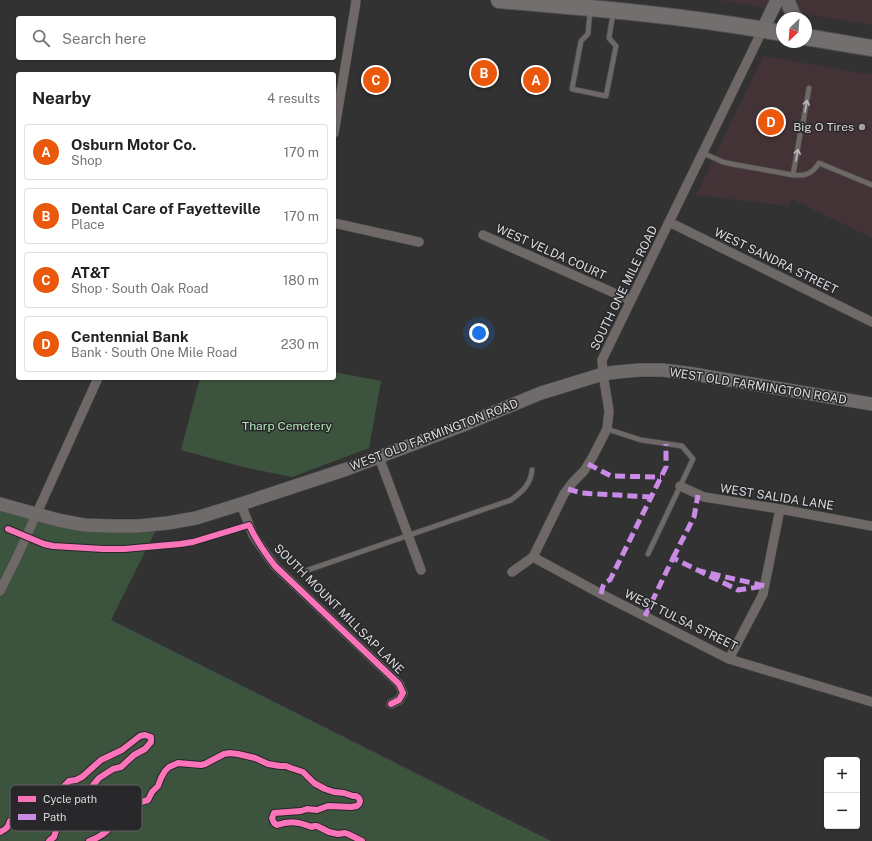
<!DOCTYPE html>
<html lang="en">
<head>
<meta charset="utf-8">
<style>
  :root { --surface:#fff; --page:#f2f2f2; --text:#222; --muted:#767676; --line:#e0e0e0; --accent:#ea580c }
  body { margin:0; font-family:"Public Sans",sans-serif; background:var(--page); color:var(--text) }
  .controls { position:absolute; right:12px; bottom:12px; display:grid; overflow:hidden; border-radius:4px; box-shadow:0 1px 3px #0004 }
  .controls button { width:36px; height:36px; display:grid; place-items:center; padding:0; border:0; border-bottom:1px solid var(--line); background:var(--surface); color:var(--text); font:20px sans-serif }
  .compass { position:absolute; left:776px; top:12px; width:36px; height:36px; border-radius:50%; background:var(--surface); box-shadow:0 1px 3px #0004; rotate:205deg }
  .you { position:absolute; left:479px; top:333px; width:14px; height:14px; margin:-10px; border:3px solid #fff; border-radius:50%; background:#1a73e8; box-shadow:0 0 0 6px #1a73e833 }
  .badge { display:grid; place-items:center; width:26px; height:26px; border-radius:50%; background:var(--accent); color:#fff; font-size:13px; font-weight:700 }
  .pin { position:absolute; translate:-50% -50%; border:2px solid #fff; box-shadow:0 1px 4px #0006 }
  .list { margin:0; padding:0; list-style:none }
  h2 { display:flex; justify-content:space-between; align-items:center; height:52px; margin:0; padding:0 16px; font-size:17px }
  h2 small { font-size:13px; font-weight:400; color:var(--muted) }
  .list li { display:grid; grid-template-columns:26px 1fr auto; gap:12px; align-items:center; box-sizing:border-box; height:56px; margin:0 8px 8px; padding:0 8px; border:1px solid var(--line); border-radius:4px }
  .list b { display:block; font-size:15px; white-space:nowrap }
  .list p { margin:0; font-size:13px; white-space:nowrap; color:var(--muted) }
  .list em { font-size:13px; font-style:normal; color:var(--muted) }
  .icon { flex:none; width:22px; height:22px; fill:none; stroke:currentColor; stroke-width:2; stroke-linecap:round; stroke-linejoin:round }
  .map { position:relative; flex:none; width:872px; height:841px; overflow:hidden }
  .search { position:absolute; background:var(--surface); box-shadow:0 1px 3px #0004; left:16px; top:16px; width:320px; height:44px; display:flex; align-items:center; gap:10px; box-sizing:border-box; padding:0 14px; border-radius:4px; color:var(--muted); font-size:15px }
  .panel { position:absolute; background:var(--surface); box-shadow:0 1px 3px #0004; left:16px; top:72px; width:320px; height:308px; border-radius:4px }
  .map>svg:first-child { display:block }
  .commercial { fill:#443336 }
  .green { fill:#3c543e }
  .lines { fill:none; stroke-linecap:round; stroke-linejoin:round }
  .lane-casing { stroke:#505052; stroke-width:6 }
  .street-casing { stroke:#505052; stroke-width:10 }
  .secondary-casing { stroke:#505052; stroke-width:14 }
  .primary-casing { stroke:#505052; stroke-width:16 }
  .highway-casing { stroke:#505052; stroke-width:18 }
  .lane { stroke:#6e6967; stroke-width:4.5 }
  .street { stroke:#6e6967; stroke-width:9 }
  .secondary { stroke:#6f6b6a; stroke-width:13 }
  .primary { stroke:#6e6969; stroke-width:14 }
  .highway { stroke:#736f6e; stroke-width:16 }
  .quiet { stroke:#ca8be6; stroke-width:5; stroke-dasharray:10 5; stroke-linecap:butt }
  .cycleway-casing { stroke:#28272a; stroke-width:8 }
  .cycleway { stroke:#fb73b8; stroke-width:6 }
  .oneway { stroke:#bab9ba }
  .poi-dot { fill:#a0a0a2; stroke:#28272a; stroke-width:1.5 }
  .labels { text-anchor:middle; stroke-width:3; stroke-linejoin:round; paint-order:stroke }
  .poi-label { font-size:12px; fill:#dbdbdd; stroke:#28272a; text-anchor:end }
  .street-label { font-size:12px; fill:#dbdbdd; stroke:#28272a }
  .park-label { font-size:12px; fill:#b3e6b7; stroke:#28272a }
  .key { fill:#28272a; stroke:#5e5d60; stroke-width:1 }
  .key-label { font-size:11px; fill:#dbdbdd }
</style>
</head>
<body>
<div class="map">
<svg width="872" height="841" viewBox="0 0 872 841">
  <rect width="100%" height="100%" fill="#323233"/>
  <path class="commercial" d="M718,0H872V25Z
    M763,56L872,75V238L791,199L788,206L696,195Z"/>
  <path class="green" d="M334,372L381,381L369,448L292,477L243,467L181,450L200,378H334Z
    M0,504L58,520L159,524L111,620L551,841H0Z"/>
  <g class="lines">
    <defs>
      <path id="lane" d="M590,11L588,34L581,41L572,89L606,96L616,46L609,38L613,14
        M803,123L809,88
        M703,153L723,162L732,164L793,175C806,176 812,174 819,163L872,185
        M793,175L800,135
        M607,429L641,440L682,446L693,459L648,554
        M308,570L511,500C522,492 531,484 532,470"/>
      <path id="street" d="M334,133L355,8L356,0
        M669,222L872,322
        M334,223L419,242
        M483,235L630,300
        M379,457L421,570
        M680,486L704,497L780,509L872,526
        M241,504L253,535L264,551L275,566L399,684L403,693L399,700L391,704
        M533,557L601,594L729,659L872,702
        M512,572L533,557L564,494L573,482L584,471L592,458L607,429L609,411L603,374L602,360L669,222L763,29
        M0,591L17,557L98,378
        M729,659L763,594L780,509"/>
      <path id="secondary" d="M763,29L777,0
        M0,504L58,520L84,525L111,526H138L168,523L196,518L241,504L347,469L461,426L541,393L603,374L617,372L640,370H662L687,373L872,404"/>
      <path id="primary" d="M787,0L793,14L796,18"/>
      <path id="highway" d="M499,0C594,8 688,16 782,33
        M806,37L872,48"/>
    </defs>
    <use href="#lane" class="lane-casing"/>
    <use href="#street" class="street-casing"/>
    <use href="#secondary" class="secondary-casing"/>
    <use href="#primary" class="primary-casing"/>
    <use href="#highway" class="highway-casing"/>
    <use href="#lane" class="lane"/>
    <use href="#street" class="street"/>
    <use href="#secondary" class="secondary"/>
    <use href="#primary" class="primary"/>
    <use href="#highway" class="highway"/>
    <path class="quiet" d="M588,464L611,476L661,477
      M568,489L581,493L651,497
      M673,558L694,517L698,495
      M601,594C603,587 602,583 610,580L666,467V444
      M645,616L673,558L738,590L765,586L700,571"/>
    <defs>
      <path id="cycleway" d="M8,529L44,544L53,546L103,549H124L180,544L193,542L249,525C256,540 265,553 275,566L399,684L403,693L399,700L391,704
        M0,832C6,829 8,828 10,821L17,819L33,803L61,789L69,781L76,780L82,777L101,760L122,750L140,736L145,735L151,737V742L145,749L134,755L121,767L113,769L99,778L89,790L84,794L74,800L69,810L58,824L54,837L50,840L49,841
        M89,841C92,840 95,839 98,837C109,832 116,820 123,811L126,809L132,808L141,802L148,800L152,792L158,786L161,778L165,771L169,767L178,763L201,765L205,764L224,754L230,753L238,754L255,758L268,764L280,766H286L291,768L303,772L314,783L325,789L334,792L344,793L353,796H356L359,798L360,801L359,804L357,806L351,807L328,806L317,810L307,809L301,811L274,813L272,818L274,823L277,825C285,822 294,821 303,824C306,825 308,826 312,827L314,826H317L329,832L338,834L345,833L348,834L362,841"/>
    </defs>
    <use href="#cycleway" class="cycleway-casing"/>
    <use href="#cycleway" class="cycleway"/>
  </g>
  <defs><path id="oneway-shaft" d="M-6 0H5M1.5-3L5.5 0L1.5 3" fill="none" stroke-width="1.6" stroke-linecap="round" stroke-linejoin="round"/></defs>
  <g class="oneway">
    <use href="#oneway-shaft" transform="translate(806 106) rotate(-79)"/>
    <use href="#oneway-shaft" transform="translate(797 155) rotate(-80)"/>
  </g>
  <circle class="poi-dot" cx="862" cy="127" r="4"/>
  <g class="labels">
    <g class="poi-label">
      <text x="854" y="131">Big O Tires</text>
    </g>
    <g class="street-label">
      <text transform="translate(551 252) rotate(24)" y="4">WEST VELDA COURT</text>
      <text transform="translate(776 261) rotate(26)" y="4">WEST SANDRA STREET</text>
      <text transform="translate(624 288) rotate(-64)" y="4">SOUTH ONE MILE ROAD</text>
      <text transform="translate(758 386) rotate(9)" y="4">WEST OLD FARMINGTON ROAD</text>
      <text transform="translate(434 435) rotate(-21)" y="4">WEST OLD FARMINGTON ROAD</text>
      <text transform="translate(777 497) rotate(9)" y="4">WEST SALIDA LANE</text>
      <text transform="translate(339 609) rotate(45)" y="4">SOUTH MOUNT MILLSAP LANE</text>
      <text transform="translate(681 620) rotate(26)" y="4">WEST TULSA STREET</text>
    </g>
    <g class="park-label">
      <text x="287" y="430">Tharp Cemetery</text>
    </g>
  </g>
  <rect x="10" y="785" width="132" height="46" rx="6" class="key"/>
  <rect x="18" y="796" width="18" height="6" fill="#fb73b8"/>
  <rect x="18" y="814" width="18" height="6" fill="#ca8be6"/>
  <g class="key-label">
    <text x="43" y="803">Cycle path</text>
    <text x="43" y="821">Path</text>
  </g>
</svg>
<div class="controls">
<button>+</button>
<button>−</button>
</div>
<svg class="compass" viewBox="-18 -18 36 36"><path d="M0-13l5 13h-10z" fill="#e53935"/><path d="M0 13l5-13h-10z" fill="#767676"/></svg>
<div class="you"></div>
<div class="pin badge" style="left:536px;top:80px">A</div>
<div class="pin badge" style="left:484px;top:73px">B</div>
<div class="pin badge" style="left:376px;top:80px">C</div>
<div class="pin badge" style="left:771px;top:122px">D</div>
<div class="search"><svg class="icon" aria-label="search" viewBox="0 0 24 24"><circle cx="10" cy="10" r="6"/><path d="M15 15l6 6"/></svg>Search here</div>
<section class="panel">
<h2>Nearby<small>4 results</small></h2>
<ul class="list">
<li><span class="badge">A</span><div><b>Osburn Motor Co.</b><p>Shop</p></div><em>170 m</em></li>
<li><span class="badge">B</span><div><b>Dental Care of Fayetteville</b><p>Place</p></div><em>170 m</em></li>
<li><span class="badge">C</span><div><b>AT&amp;T</b><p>Shop · South Oak Road</p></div><em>180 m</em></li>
<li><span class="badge">D</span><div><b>Centennial Bank</b><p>Bank · South One Mile Road</p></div><em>230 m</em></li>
</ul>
</section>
</div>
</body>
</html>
